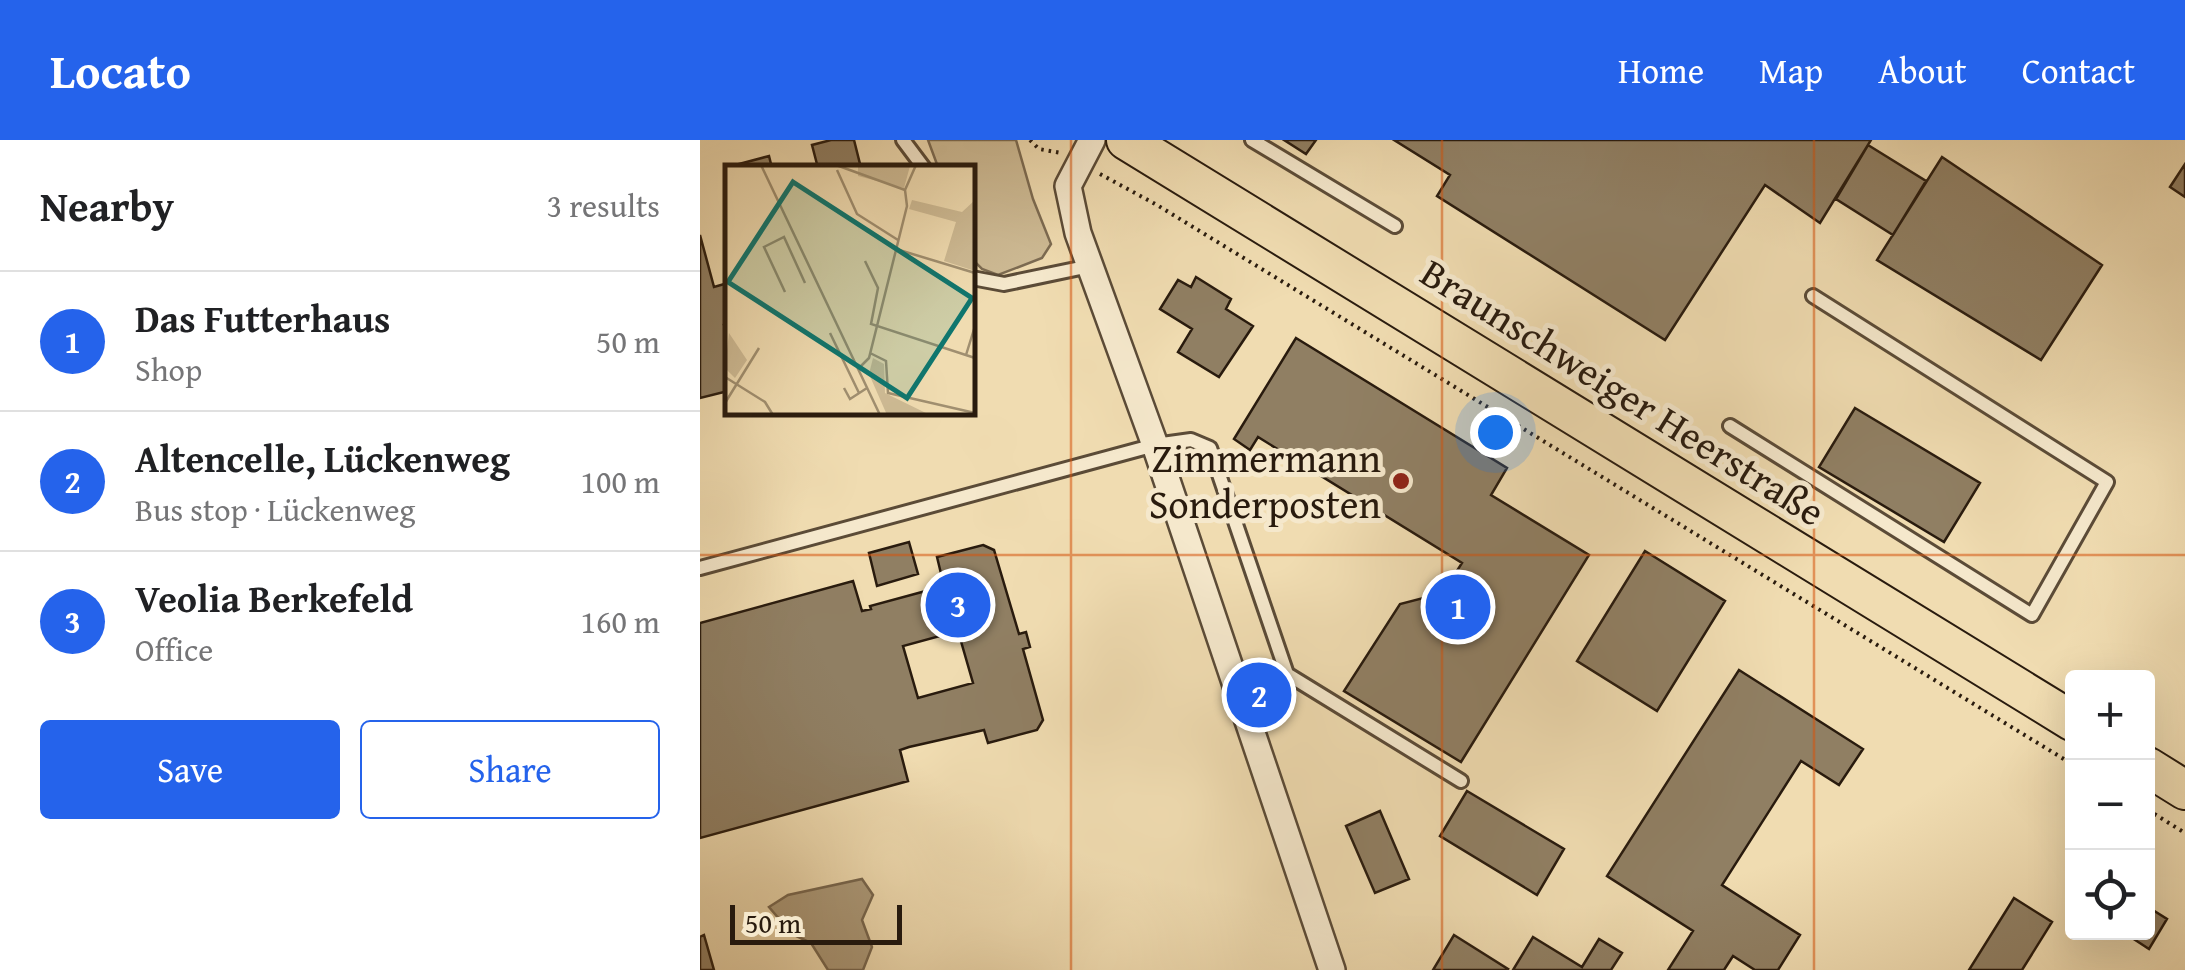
<!DOCTYPE html>
<html lang="en">
<head>
<meta charset="utf-8">
<style>
  :root { --surface:#fff; --page:#f6f6f6; --text:#202124; --muted:#757577; --line:#e0e0e0; --accent:#2563eb }
  body { margin:0; font-family:"Gentium Book Plus",serif; background:var(--page); color:var(--text) }
  .controls { position:absolute; right:30px; bottom:30px; display:grid; overflow:hidden; border-radius:10px; box-shadow:0 10px 40px #0002 }
  .controls button { width:90px; height:90px; display:grid; place-items:center; padding:0; border:0; border-bottom:2px solid var(--line); background:var(--surface); color:var(--text); font:50px sans-serif }
  .scale { position:absolute; left:30px; bottom:25px; width:172px; box-sizing:border-box; padding-left:10px; border:5px solid #291b0e; border-top:0; font-size:28px; line-height:35px; white-space:nowrap; color:#291b0e; -webkit-text-stroke:8px #f5e8cc; paint-order:stroke }
  .you { position:absolute; left:795px; top:292px; width:35px; height:35px; margin:-25px; border:8px solid #fff; border-radius:50%; background:#1a73e8; box-shadow:0 0 0 15px #1a73e833 }
  .badge { display:grid; place-items:center; width:65px; height:65px; border-radius:50%; background:var(--accent); color:#fff; font-size:32px; font-weight:700 }
  .pin { position:absolute; translate:-50% -50%; border:5px solid #fff; box-shadow:0 2px 10px #0006 }
  .list { margin:0; padding:0; list-style:none }
  h2 { display:flex; justify-content:space-between; align-items:center; height:130px; margin:0; padding:0 40px; font-size:42px }
  h2 small { font-size:32px; font-weight:400; color:var(--muted) }
  .list li { display:grid; grid-template-columns:65px 1fr auto; gap:30px; align-items:center; box-sizing:border-box; height:140px; padding:0 40px; border-top:2px solid var(--line) }
  .list b { display:block; font-size:38px; white-space:nowrap }
  .list p { margin:0; font-size:32px; white-space:nowrap; color:var(--muted) }
  .list em { font-size:32px; font-style:normal; color:var(--muted) }
  .actions { display:flex; gap:20px; padding:30px 40px }
  .actions a { flex:1; padding:22px 0; border:2px solid var(--accent); border-radius:10px; text-align:center; font-size:35px; color:var(--accent) }
  .actions .main { background:var(--accent); color:#fff }
  .icon { flex:none; width:55px; height:55px; fill:none; stroke:currentColor; stroke-width:2; stroke-linecap:round; stroke-linejoin:round }
  .map { position:relative; flex:none; width:1485px; height:830px; overflow:hidden }
  header { display:flex; align-items:center; gap:60px; box-sizing:border-box; height:140px; padding:0 50px; background:var(--accent); color:#fff }
  header strong { font-size:48px }
  nav { display:flex; gap:55px; margin-inline-start:auto; font-size:35px }
  main { display:flex }
  aside { flex:1; background:var(--surface) }
  .map>svg:first-child { display:block }
  .green { fill:#cebb95; stroke:#7c6b52; stroke-width:2.5 }
  .water { fill:#ac9a7a; stroke:#78674f; stroke-width:2.5 }
  .building { fill:#907f63; stroke:#291b0e; stroke-width:2.5; fill-rule:evenodd }
  .lines { fill:none; stroke-linecap:round; stroke-linejoin:round }
  .service-casing { stroke:#5b4b37; stroke-width:18 }
  .minor-casing { stroke:#5b4b37; stroke-width:30 }
  .primary-casing { stroke:#291b0e; stroke-width:42 }
  .path { stroke:#291b0e; stroke-width:4; stroke-dasharray:2.5 5; stroke-linecap:butt }
  .service { stroke:#f5e8cc; stroke-width:12 }
  .minor { stroke:#f5e8cc; stroke-width:25 }
  .primary { stroke:#f0dcb1; stroke-width:38 }
  .grid { fill:none; stroke:#d5530c; stroke-width:2.5; stroke-opacity:0.55 }
  .poi-dot { fill:#8f2418; stroke:#f5e8cc; stroke-width:4 }
  .labels { text-anchor:middle; stroke-width:10; stroke-linejoin:round; paint-order:stroke }
  .street-label { font-size:40px; fill:#291b0e; stroke:#f5e8cc }
  .poi-label { font-size:40px; fill:#291b0e; stroke:#f5e8cc; text-anchor:end }
  .inset-road { fill:none; stroke:#a08f70; stroke-width:2.5 }
  .view { fill:#0f766e; fill-opacity:0.15; stroke:#0f766e; stroke-width:5 }
  .inset-edge { fill:none; stroke:#291b0e; stroke-width:5 }
</style>
</head>
<body>
<header>
<strong>Locato</strong>
<nav><a>Home</a><a>Map</a><a>About</a><a>Contact</a></nav>
</header>
<main>
<aside>
<h2>Nearby<small>3 results</small></h2>
<ul class="list">
<li><span class="badge">1</span><div><b>Das Futterhaus</b><p>Shop</p></div><em>50 m</em></li>
<li><span class="badge">2</span><div><b>Altencelle, Lückenweg</b><p>Bus stop · Lückenweg</p></div><em>100 m</em></li>
<li><span class="badge">3</span><div><b>Veolia Berkefeld</b><p>Office</p></div><em>160 m</em></li>
</ul>
<div class="actions"><a class="main">Save</a><a>Share</a></div>
</aside>
<div class="map">
<svg width="1485" height="830" viewBox="0 0 1485 830">
  <rect width="100%" height="100%" fill="#f0dcb1"/>
  <filter id="stains"><feTurbulence type="fractalNoise" baseFrequency=".002" numOctaves="4"/><feColorMatrix values="0 0 0 0 .2 0 0 0 0 .09 0 0 0 0 .02 0 0 0 .5 -.17"/></filter>
  <radialGradient id="worn" r=".72"><stop offset=".6" stop-color="#630" stop-opacity="0"/><stop offset="1" stop-color="#630" stop-opacity=".3"/></radialGradient>
  <path class="green" d="M228,0H316L333,59L351,104L342,118L298,135L282,129L273,120L272,28L238,27Z"/>
  <path class="water" d="M162,739L173,755L162,780L172,807L163,830H128L111,803L92,794L69,767L88,755Z"/>
  <path class="building" d="M131,0H154L161,28H118L112,5Z
    M584,0H616L606,14Z
    M694,0H1171L1120,83L1065,45L965,200L737,56L750,35Z
    M1168,5L1226,41L1193,95L1136,59Z
    M69,16L72,28H29L28,27Z
    M1242,17L1402,125L1341,220L1177,120Z
    M1485,24V57L1470,47Z
    M0,95L14,147L28,143V184L24,185L28,199V251L0,258Z
    M496,137L531,159L526,169L553,186L519,237L478,212L492,189L460,169L478,140L491,147Z
    M596,198L807,328L791,355L889,415L761,622L644,551L700,464L743,453L762,423L558,297L550,310L534,299Z
    M1155,268L1280,343L1244,402L1119,327Z
    M209,402L218,434L177,446L169,413Z
    M283,405L294,410L319,494L326,492L330,507L323,509L343,580L337,590L288,603L284,590L209,607L200,610L208,641L0,698V483L153,441L162,471L171,469L170,466L244,446L237,417ZM258,491L273,543L218,558L203,506Z
    M945,411L1025,461L957,571L877,521Z
    M1039,530L1163,609L1139,645L1101,621L1022,745L1100,795L1078,830H1055L1033,816L1024,830H968L993,791L907,736Z
    M767,651L864,709L837,755L740,696Z
    M680,671L709,739L675,753L646,686Z
    M1314,758L1352,782L1322,830H1269Z
    M1448,767L1467,779L1449,809L1423,792H1448Z
    M4,795L14,830H0V797Z
    M754,795L808,829L807,830H733Z
    M833,797L882,827L899,799L922,813L911,830H813Z"/>
  <g class="lines">
    <defs>
      <path id="service" d="M203,0L224,28
        M552,0L695,86
        M272,138L304,144L390,126
        M1030,286L1332,475L1407,342L1113,156
        M0,428L455,305L491,300L510,308L587,534L761,641"/>
      <path id="minor" d="M392,0L368,46L378,93L455,305L632,830"/>
      <path id="primary" d="M426,0L1372,581
        M1448,627L1485,650"/>
    </defs>
    <use href="#service" class="service-casing"/>
    <use href="#minor" class="minor-casing"/>
    <use href="#primary" class="primary-casing"/>
    <path class="path" d="M330,0L339,9L361,13
      M400,34L457,65L1372,624
      M1448,670L1485,693"/>
    <use href="#service" class="service"/>
    <use href="#minor" class="minor"/>
    <use href="#primary" class="primary"/>
  </g>
  <path class="grid" d="M371,0V830M742,0V830M1114,0V830M0,415H1485"/>
  <circle class="poi-dot" cx="701" cy="341" r="10"/>
  <g class="labels">
    <g class="street-label">
      <text transform="translate(923 252) rotate(32)" y="14">Braunschweiger Heerstraße</text>
    </g>
    <g class="poi-label">
      <text x="681" y="332">Zimmermann<tspan x="681" dy="46">Sonderposten</tspan></text>
    </g>
  </g>
  <g transform="translate(25 25)">
    <rect width="250" height="250" fill="#f0dcb1"/>
    <path d="M133,0H184L185,1L179,23L133,11ZM187,35L237,47L250,35V106L219,96L231,57L184,44ZM4,168L22,195L10,213L0,203ZM148,193L159,199L160,228L205,250H162L144,209Z" fill="#cebb95"/>
    <path class="inset-road" d="M36,0L155,250M111,0L180,25M112,5L132,49L173,75M171,84L250,108M140,96L153,123L146,159L250,193M60,127L39,82L59,72L80,118M105,168L134,228M145,188L161,196L163,228L250,248M241,190L250,161M133,204L144,193L182,41L180,25L191,0M0,212L40,237L48,250M119,223L125,234L142,223M0,238L34,183"/>
    <path class="view" d="M68,17L247,133L182,233L3,117Z"/>
    <rect width="250" height="250" class="inset-edge"/>
  </g>
  <rect width="100%" height="100%" filter="url(#stains)"/>
  <rect width="100%" height="100%" fill="url(#worn)"/>
</svg>
<div class="controls">
<button>+</button>
<button>−</button>
<button><svg class="icon" aria-label="locate" viewBox="0 0 24 24"><circle cx="12" cy="12" r="6"/><path d="M12 2v4M12 18v4M2 12h4M18 12h4"/></svg></button>
</div>
<div class="scale">50 m</div>
<div class="you"></div>
<div class="pin badge" style="left:758px;top:467px">1</div>
<div class="pin badge" style="left:559px;top:555px">2</div>
<div class="pin badge" style="left:258px;top:465px">3</div>
</div>
</main>
</body>
</html>
